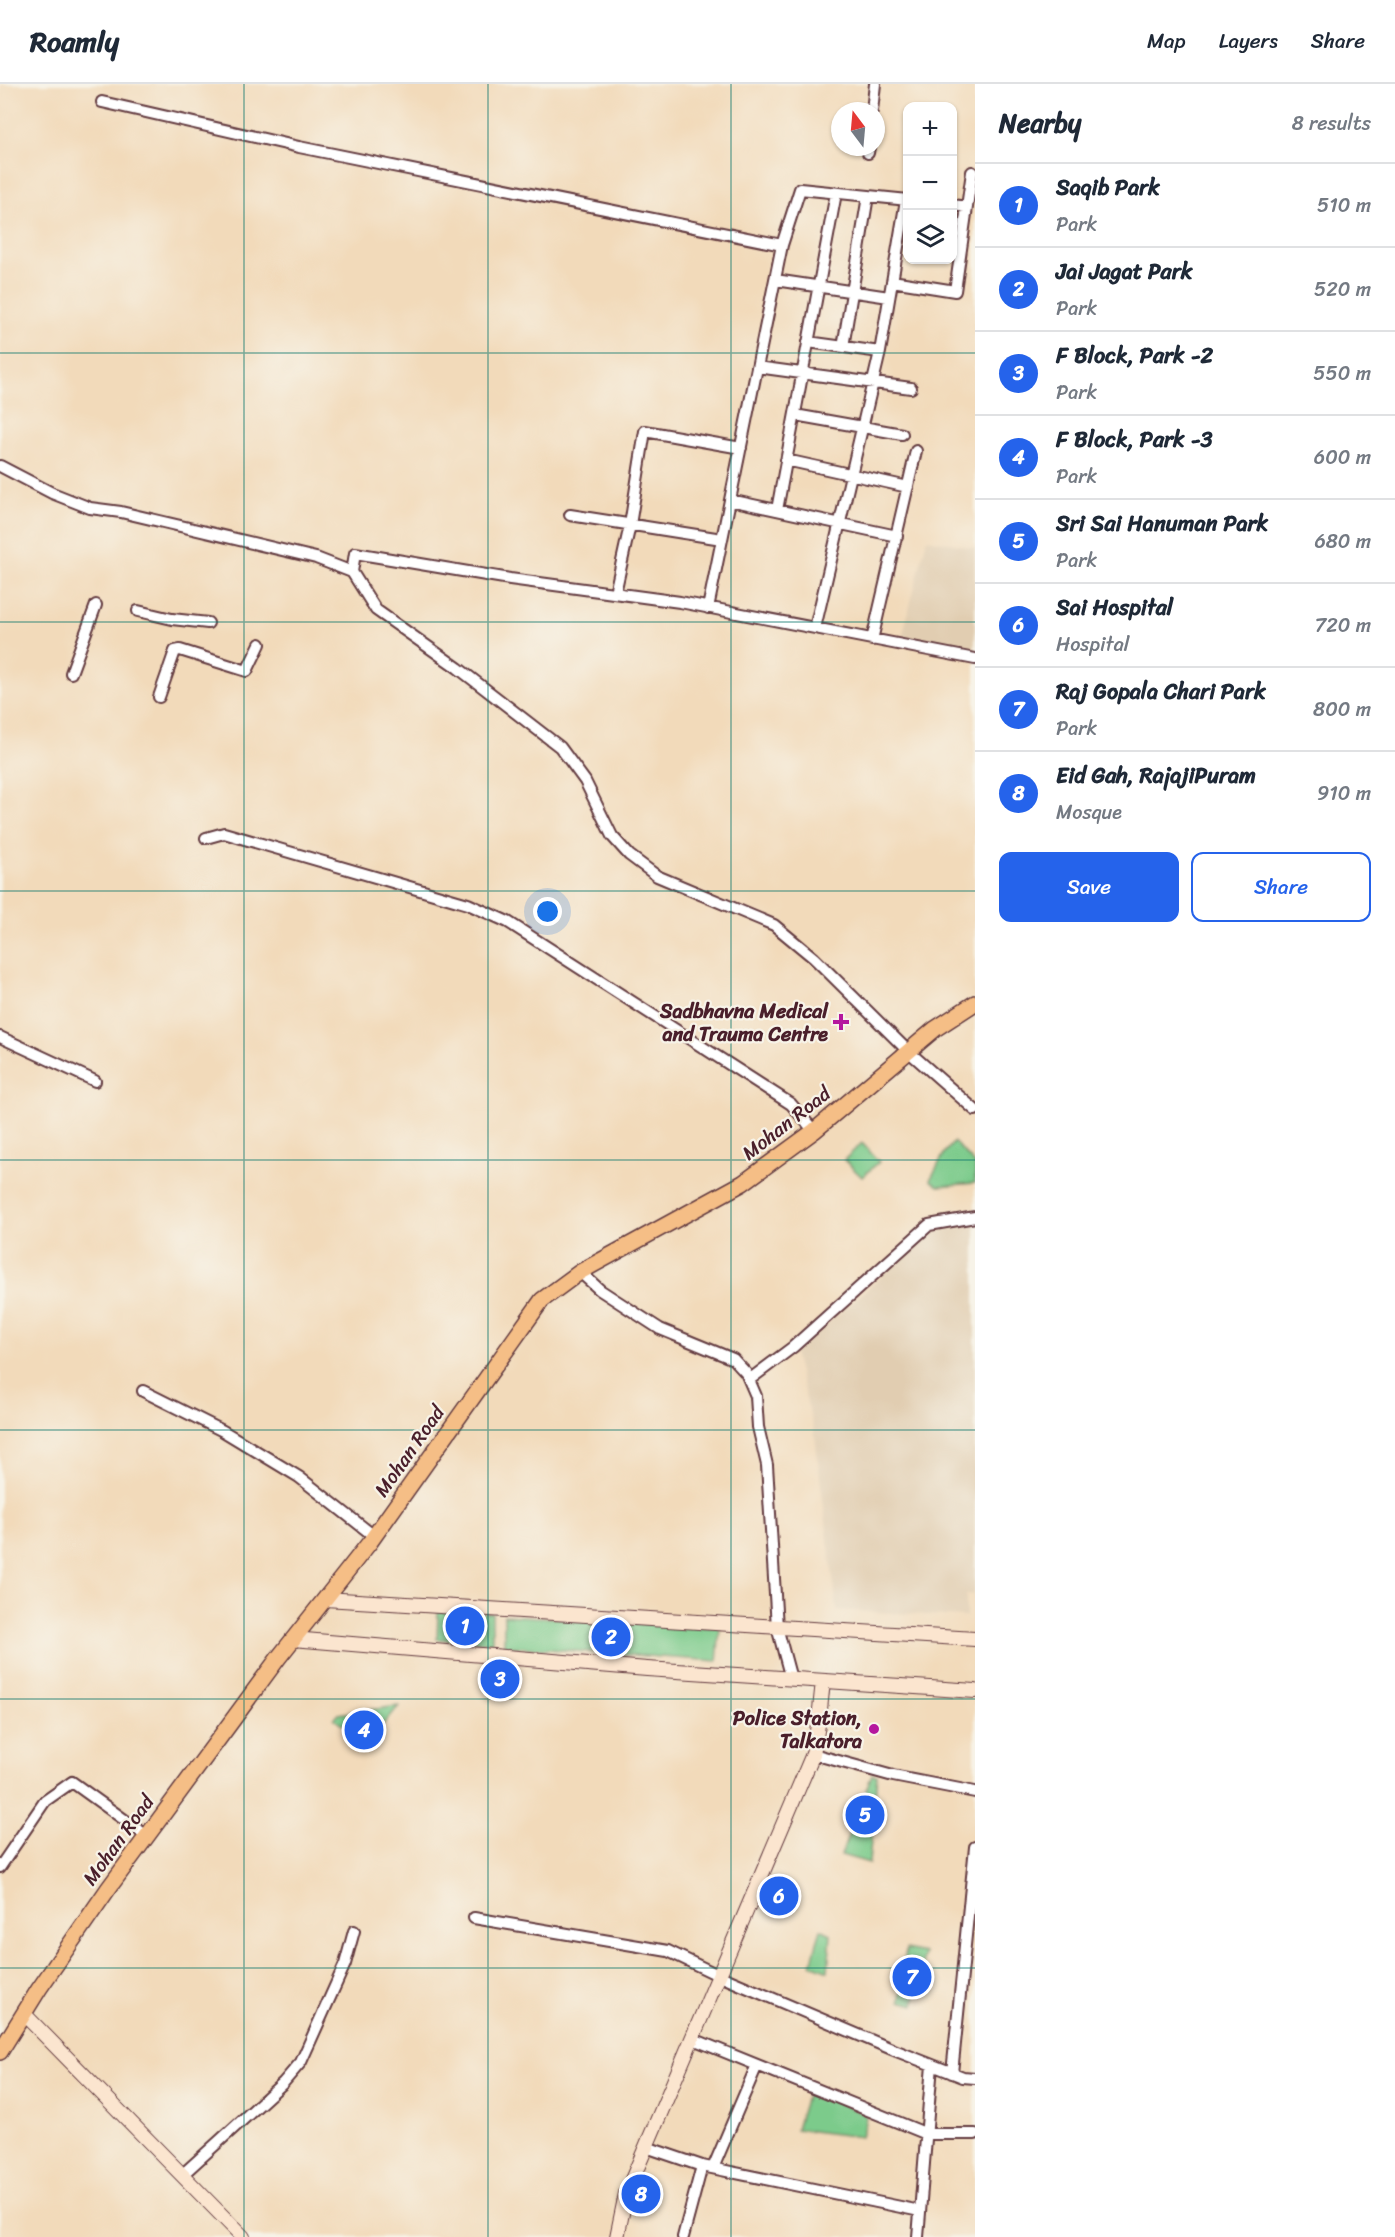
<!DOCTYPE html>
<html lang="en">
<head>
<meta charset="utf-8">
<style>
  :root { --surface:#fff; --page:#f2f2f3; --text:#1f2937; --muted:#747a83; --line:#e0e1e3; --accent:#2563eb }
  body { margin:0; font-family:Sriracha,sans-serif; background:var(--page); color:var(--text) }
  .controls { position:absolute; right:18px; top:18px; display:grid; overflow:hidden; border-radius:12px; box-shadow:0 2px 4px #0004 }
  .controls button { width:54px; height:54px; display:grid; place-items:center; padding:0; border:0; border-bottom:2px solid var(--line); background:var(--surface); color:var(--text); font:30px sans-serif }
  .compass { position:absolute; left:831px; top:18px; width:54px; height:54px; border-radius:50%; background:var(--surface); box-shadow:0 2px 4px #0004; rotate:344deg }
  .you { position:absolute; left:548px; top:828px; width:21px; height:21px; margin:-15px; border:4px solid #fff; border-radius:50%; background:#1a73e8; box-shadow:0 0 0 9px #1a73e833 }
  .badge { display:grid; place-items:center; width:39px; height:39px; border-radius:50%; background:var(--accent); color:#fff; font-size:20px; font-weight:700 }
  .pin { position:absolute; translate:-50% -50%; border:3px solid #fff; box-shadow:0 2px 6px #0006 }
  .list { margin:0; padding:0; list-style:none }
  h2 { display:flex; justify-content:space-between; align-items:center; height:78px; margin:0; padding:0 24px; font-size:26px }
  h2 small { font-size:20px; font-weight:400; color:var(--muted) }
  .list li { display:grid; grid-template-columns:39px 1fr auto; gap:18px; align-items:center; box-sizing:border-box; height:84px; padding:0 24px; border-top:2px solid var(--line) }
  .list b { display:block; font-size:22px; white-space:nowrap }
  .list p { margin:0; font-size:20px; white-space:nowrap; color:var(--muted) }
  .list em { font-size:20px; font-style:normal; color:var(--muted) }
  .actions { display:flex; gap:12px; padding:18px 24px }
  .actions a { flex:1; padding:14px 0; border:2px solid var(--accent); border-radius:12px; text-align:center; font-size:21px; color:var(--accent) }
  .actions .main { background:var(--accent); color:#fff }
  .icon { flex:none; width:33px; height:33px; fill:none; stroke:currentColor; stroke-width:2; stroke-linecap:round; stroke-linejoin:round }
  .map { position:relative; flex:none; width:975px; height:2153px; overflow:hidden }
  header { display:flex; align-items:center; gap:36px; box-sizing:border-box; height:84px; padding:0 30px; background:var(--surface); border-bottom:2px solid var(--line) }
  header strong { font-size:28px }
  nav { display:flex; gap:33px; margin-inline-start:auto; font-size:21px }
  main { display:flex }
  aside { flex:1; background:var(--surface) }
  .map>svg:first-child { display:block }
  .built { fill:#e1cdb1 }
  .green { fill:#7bcb8b; stroke:#62755b; stroke-width:1.5 }
  .lines { fill:none; stroke-linecap:round; stroke-linejoin:round }
  .street-casing { stroke:#633b40; stroke-width:14 }
  .secondary-casing { stroke:#633b40; stroke-width:16 }
  .primary-casing { stroke:#633b40; stroke-width:18 }
  .street { stroke:#fff; stroke-width:10 }
  .secondary { stroke:#fbe5cf; stroke-width:14 }
  .primary { stroke:#f5be86; stroke-width:15 }
  .grid { fill:none; stroke:#0f766e; stroke-width:1.5; stroke-opacity:0.55 }
  .poi-dot { fill:#b5179e; stroke:#f7f3e8; stroke-width:2 }
  .labels { text-anchor:middle; stroke-width:4.5; stroke-linejoin:round; paint-order:stroke }
  .poi-label { font-size:20px; font-weight:bold; fill:#4a1f2b; stroke:#f7f3e8; text-anchor:end }
  .street-label { font-size:20px; fill:#4a1f2b; stroke:#f7f3e8 }
</style>
</head>
<body>
<header>
<strong>Roamly</strong>
<nav><a>Map</a><a>Layers</a><a>Share</a></nav>
</header>
<main>
<div class="map">
<svg width="975" height="2153" viewBox="0 0 975 2153">
  <rect width="100%" height="100%" fill="#f7f3e8"/>
  <filter id="ink" filterUnits="userSpaceOnUse"><feTurbulence type="fractalNoise" baseFrequency=".0167" numOctaves="2"/><feDisplacementMap in="SourceGraphic" scale="12" xChannelSelector="R" yChannelSelector="G"/><feConvolveMatrix kernelMatrix="1 2 1 2 8 2 1 2 1" color-interpolation-filters="sRGB"/></filter>
  <filter id="wash" filterUnits="userSpaceOnUse"><feTurbulence type="fractalNoise" baseFrequency=".008" numOctaves="4" result="noise"/><feDisplacementMap in="SourceGraphic" scale="24" xChannelSelector="R" yChannelSelector="G"/><feGaussianBlur stdDeviation="1.35" result="paint"/><feColorMatrix in="noise" values="0 0 0 0 0 0 0 0 0 0 0 0 0 0 0 0 0 1.4 0 .05"/><feComposite in="paint" operator="in"/></filter>
  <g filter="url(#wash)">
    <rect width="100%" height="100%" fill="#f2daba"/>
    <path class="built" d="M927,455L975,464V569L902,553Z
      M975,1140V1510L966,1511V1533L837,1526L814,1345L794,1269L931,1149L958,1142Z"/>
    <path class="green" d="M954,1058L975,1080V1099L938,1102L930,1096L945,1068Z
      M862,1059L879,1078L862,1093L844,1076Z
      M438,1527L492,1529V1559L437,1555Z
      M504,1531L720,1544L717,1577L504,1562Z
      M491,1584L518,1586L503,1613L482,1603Z
      M399,1622L367,1659L334,1634L338,1630Z
      M872,1690L877,1691L869,1779L841,1771Z
      M821,1845L831,1850L828,1887L811,1880Z
      M906,1865L925,1869L914,1921L900,1917Z
      M808,2006L867,2031L861,2053L796,2045Z"/>
  </g>
  <g filter="url(#ink)">
    <g class="lines">
      <defs>
        <path id="street" d="M102,18L299,63L782,161
          M872,27L875,0
          M868,69L869,63
          M952,121L967,123
          M775,196L889,213
          M892,197L955,207L972,88
          M808,258L880,268
          M843,263L868,112
          M757,283L911,304
          M795,331L902,350
          M786,376L908,403
          M0,382L52,409L90,424L121,428L316,474L352,488L376,526L458,584L560,663L585,697L612,752L629,771L657,792L774,841L814,874L908,967L975,1026
          M730,416L897,452
          M777,426L836,109
          M570,431L722,455
          M352,488L355,469L510,495L680,518L975,575
          M615,509L630,441L645,347L741,364
          M708,524L782,161L800,105L908,116
          M138,527L172,535L208,539
          M815,544L880,268L906,116
          M872,556L916,367
          M71,589L96,521
          M159,613L175,567L180,566L247,587L260,560
          M206,754L224,749L468,820L508,838L791,1020L814,1047
          M0,953L95,997
          M580,1188L600,1206L660,1245L733,1275L746,1289L756,1312L758,1343L767,1381L777,1543L791,1595
          M749,1296L793,1263L929,1141L975,1133
          M143,1307L223,1347L299,1393L374,1452
          M813,1670L893,1692L975,1708
          M0,1783L45,1717L72,1698L147,1752
          M474,1834L668,1867L720,1892L894,1966L963,1993L975,1994
          M693,1955L927,2050H975
          M952,1989L975,1763
          M646,2063L702,2082L920,2127
          M713,2084L757,1981
          M182,2091L283,1999L301,1978L345,1880L354,1847
          M683,2153L702,2082
          M918,2153L932,1981"/>
        <path id="secondary" d="M325,1515L975,1555
          M293,1555L647,1585L975,1607
          M24,1930L243,2153
          M617,2153L626,2110L813,1670L819,1635L823,1597"/>
        <path id="primary" d="M0,1968L39,1905L108,1805L279,1573L370,1458L542,1216L580,1188L743,1099L814,1047L935,945L975,919"/>
      </defs>
      <use href="#street" class="street-casing"/>
      <use href="#secondary" class="secondary-casing"/>
      <use href="#primary" class="primary-casing"/>
      <use href="#street" class="street"/>
      <use href="#secondary" class="secondary"/>
      <use href="#primary" class="primary"/>
    </g>
  </g>
  <path class="grid" d="M244,0V2153M488,0V2153M731,0V2153M0,269H975M0,538H975M0,807H975M0,1076H975M0,1346H975M0,1615H975M0,1884H975"/>
  <g class="poi-dot">
    <path d="M838 929h6v6h6v6h-6v6h-6v-6h-6v-6h6z"/>
    <circle cx="874" cy="1645" r="6"/>
  </g>
  <g class="labels">
    <g class="poi-label">
      <text x="828" y="934">Sadbhavna Medical<tspan x="828" dy="23">and Trauma Centre</tspan></text>
      <text x="862" y="1641">Police Station,<tspan x="862" dy="23">Talkatora</tspan></text>
    </g>
    <g class="street-label">
      <text transform="translate(786 1039) rotate(-38)" y="7">Mohan Road</text>
      <text transform="translate(409 1367) rotate(-55)" y="7">Mohan Road</text>
      <text transform="translate(118 1756) rotate(-54)" y="7">Mohan Road</text>
    </g>
  </g>
</svg>
<div class="controls">
<button>+</button>
<button>−</button>
<button><svg class="icon" aria-label="layers" viewBox="0 0 24 24"><path d="M12 4l9 5-9 5-9-5zM3 14l9 5 9-5"/></svg></button>
</div>
<svg class="compass" viewBox="-18 -18 36 36"><path d="M0-13l5 13h-10z" fill="#e53935"/><path d="M0 13l5-13h-10z" fill="#747a83"/></svg>
<div class="you"></div>
<div class="pin badge" style="left:465px;top:1542px">1</div>
<div class="pin badge" style="left:611px;top:1553px">2</div>
<div class="pin badge" style="left:500px;top:1595px">3</div>
<div class="pin badge" style="left:364px;top:1646px">4</div>
<div class="pin badge" style="left:865px;top:1731px">5</div>
<div class="pin badge" style="left:779px;top:1812px">6</div>
<div class="pin badge" style="left:912px;top:1893px">7</div>
<div class="pin badge" style="left:641px;top:2110px">8</div>
</div>
<aside>
<h2>Nearby<small>8 results</small></h2>
<ul class="list">
<li><span class="badge">1</span><div><b>Saqib Park</b><p>Park</p></div><em>510 m</em></li>
<li><span class="badge">2</span><div><b>Jai Jagat Park</b><p>Park</p></div><em>520 m</em></li>
<li><span class="badge">3</span><div><b>F Block, Park -2</b><p>Park</p></div><em>550 m</em></li>
<li><span class="badge">4</span><div><b>F Block, Park -3</b><p>Park</p></div><em>600 m</em></li>
<li><span class="badge">5</span><div><b>Sri Sai Hanuman Park</b><p>Park</p></div><em>680 m</em></li>
<li><span class="badge">6</span><div><b>Sai Hospital</b><p>Hospital</p></div><em>720 m</em></li>
<li><span class="badge">7</span><div><b>Raj Gopala Chari Park</b><p>Park</p></div><em>800 m</em></li>
<li><span class="badge">8</span><div><b>Eid Gah, RajajiPuram</b><p>Mosque</p></div><em>910 m</em></li>
</ul>
<div class="actions"><a class="main">Save</a><a>Share</a></div>
</aside>
</main>
</body>
</html>
